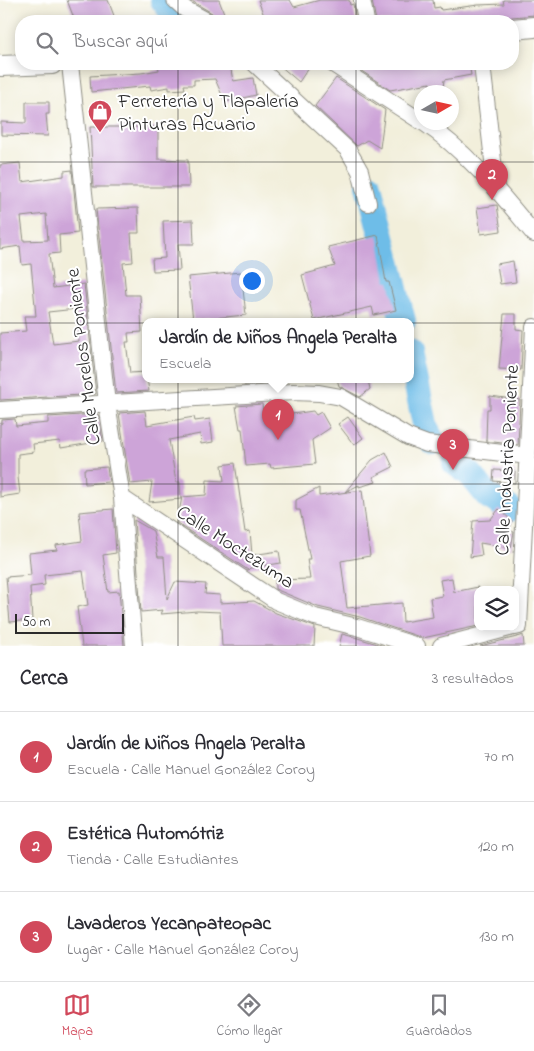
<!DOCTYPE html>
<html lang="es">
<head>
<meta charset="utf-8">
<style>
  :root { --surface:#fff; --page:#f2f2f3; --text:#2b2b33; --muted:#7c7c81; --line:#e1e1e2; --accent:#d1495b }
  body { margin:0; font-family:"Indie Flower",sans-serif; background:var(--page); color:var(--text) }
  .controls { position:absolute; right:15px; bottom:15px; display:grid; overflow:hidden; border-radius:10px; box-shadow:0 2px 12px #0003 }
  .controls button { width:45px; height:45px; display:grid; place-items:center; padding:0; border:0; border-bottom:1px solid var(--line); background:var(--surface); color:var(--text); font:25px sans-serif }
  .compass { position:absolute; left:414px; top:85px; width:45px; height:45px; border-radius:50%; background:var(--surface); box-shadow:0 2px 12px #0003; rotate:81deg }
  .scale { position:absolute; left:15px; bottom:12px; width:109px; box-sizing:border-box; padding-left:5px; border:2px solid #2b2b2b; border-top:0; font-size:14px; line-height:18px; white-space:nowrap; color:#2b2b2b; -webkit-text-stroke:4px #fff; paint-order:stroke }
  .you { position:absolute; left:251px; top:280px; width:18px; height:18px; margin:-12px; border:4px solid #fff; border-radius:50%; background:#1a73e8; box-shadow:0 0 0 8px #1a73e833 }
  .badge { display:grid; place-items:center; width:32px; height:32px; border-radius:50%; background:var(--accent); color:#fff; font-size:16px; font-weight:700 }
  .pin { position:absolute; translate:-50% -41px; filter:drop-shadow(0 1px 2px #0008) }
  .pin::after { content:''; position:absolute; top:26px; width:18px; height:15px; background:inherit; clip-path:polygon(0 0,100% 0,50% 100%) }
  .popup { position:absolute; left:142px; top:318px; width:272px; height:65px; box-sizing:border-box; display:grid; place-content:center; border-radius:10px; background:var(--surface); filter:drop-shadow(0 1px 4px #0005); font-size:16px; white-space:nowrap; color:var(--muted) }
  .popup b { font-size:19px; color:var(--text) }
  .popup::after { content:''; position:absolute; left:50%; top:100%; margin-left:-10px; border:10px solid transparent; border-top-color:var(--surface) }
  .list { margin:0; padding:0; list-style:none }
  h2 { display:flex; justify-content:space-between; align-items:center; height:65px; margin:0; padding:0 20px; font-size:21px }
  h2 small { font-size:16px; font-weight:400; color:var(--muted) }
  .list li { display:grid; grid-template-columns:32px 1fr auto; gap:15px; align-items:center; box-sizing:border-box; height:90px; padding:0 20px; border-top:1px solid var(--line) }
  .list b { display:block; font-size:19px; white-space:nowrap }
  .list p { margin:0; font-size:16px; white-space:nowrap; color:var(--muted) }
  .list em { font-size:16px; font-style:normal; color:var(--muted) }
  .icon { flex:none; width:28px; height:28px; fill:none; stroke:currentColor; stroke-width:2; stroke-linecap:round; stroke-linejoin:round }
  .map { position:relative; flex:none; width:534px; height:646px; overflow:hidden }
  .search { position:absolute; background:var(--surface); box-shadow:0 2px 12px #0003; left:15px; right:15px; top:15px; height:55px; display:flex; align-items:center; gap:12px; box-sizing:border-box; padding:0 18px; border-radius:20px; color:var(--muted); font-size:19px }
  .sheet { height:335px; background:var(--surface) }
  nav { display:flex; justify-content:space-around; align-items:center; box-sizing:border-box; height:70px; border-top:1px solid var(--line); background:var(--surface); font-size:14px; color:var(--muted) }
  nav a { display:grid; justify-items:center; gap:2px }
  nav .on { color:var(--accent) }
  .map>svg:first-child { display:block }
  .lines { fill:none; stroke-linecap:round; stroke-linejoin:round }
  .river { stroke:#6ebde8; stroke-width:26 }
  .building { fill:#cda4d8; fill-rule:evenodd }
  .minor-casing { stroke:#8e8d83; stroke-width:18 }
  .major-casing { stroke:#8e8d83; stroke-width:22 }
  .minor { stroke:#fff; stroke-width:16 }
  .major { stroke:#fff; stroke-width:20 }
  .grid { fill:none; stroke:#2b2b2b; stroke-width:1; stroke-opacity:0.55 }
  .labels { text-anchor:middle; stroke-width:4; stroke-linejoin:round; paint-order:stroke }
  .poi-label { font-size:20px; fill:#2b2b2b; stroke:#fff; text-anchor:start }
  .street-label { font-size:20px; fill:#2b2b2b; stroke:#fff }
</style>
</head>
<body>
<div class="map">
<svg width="534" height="646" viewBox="0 0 534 646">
  <rect width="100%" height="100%" fill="#fff"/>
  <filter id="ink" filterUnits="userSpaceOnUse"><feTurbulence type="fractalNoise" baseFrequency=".02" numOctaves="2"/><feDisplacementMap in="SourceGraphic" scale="10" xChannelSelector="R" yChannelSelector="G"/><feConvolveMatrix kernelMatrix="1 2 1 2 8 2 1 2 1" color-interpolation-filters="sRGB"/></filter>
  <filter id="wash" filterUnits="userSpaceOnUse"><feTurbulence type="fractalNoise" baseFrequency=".0096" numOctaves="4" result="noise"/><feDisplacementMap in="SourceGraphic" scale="20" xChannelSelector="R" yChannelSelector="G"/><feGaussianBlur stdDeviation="1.12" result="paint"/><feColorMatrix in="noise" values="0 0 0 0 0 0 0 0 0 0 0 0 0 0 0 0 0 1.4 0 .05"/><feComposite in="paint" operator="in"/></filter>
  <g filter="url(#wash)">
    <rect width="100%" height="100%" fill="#f2efdb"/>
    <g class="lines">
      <path class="river" d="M163,0L172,12L192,21
        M369,185L403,321
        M410,353L426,429L433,442
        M455,463L470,474L488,496L510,509"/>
    </g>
    <g id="blocks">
      <path class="building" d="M67,0H108L116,21H75Z
        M190,0H219L227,21H217L212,13Z
        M258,0H290L294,7L320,0H349L350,5L353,4L356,21H266Z
        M379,0H433L434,8L440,7L441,10L478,5L504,4L503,0H534V15L512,17L504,21H376L372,1Z
        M170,64H230L233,81L253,78L256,95L225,102L215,79L194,80V85H184L185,89L169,90V87L151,90L150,86L91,92L90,76L141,73L159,70L158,65Z
        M278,64H311L299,82Z
        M351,64H469L471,75L444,80L443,87L430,86V83L390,90Z
        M336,78L385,110L380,148L367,140L357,146L315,106Z
        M26,102H49V114H46L48,136L1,135V122L26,123Z
        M90,127H158V159L188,160L189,187H93Z
        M20,163L22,182L64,176V171L72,170L78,233L59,235L60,253L49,254L53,288L84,284L96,394L0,400V333L26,331L24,316H36L31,264L22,265L20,246L0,249V165ZM46,214L48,240L24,241L21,217ZM76,309L79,341L53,344L48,312Z
        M497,205L501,231L481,234L477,208Z
        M138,208L139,233H131L133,262L123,263L126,295H140L142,332L128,333L129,342H126L130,373L146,372L149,391L116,393L96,209Z
        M193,220L194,244H178L180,270L153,271L152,259L165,258L163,221Z
        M378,235L386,282H389L396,310L374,315L372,307L314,320L302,275L335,266L328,247Z
        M513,261L516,282L500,284L497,264Z
        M241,272L246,315L193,320L188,277Z
        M504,314H516V329L523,330L521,370L499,369Z
        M244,379H273L274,383L244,385Z
        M337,379H358V382L368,380L370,389L360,397L339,386Z
        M490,396L520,400L518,445L486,441L487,409H490Z
        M262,404L264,418L313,411L316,415L321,412L330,428L312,440L315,464L271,468L270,464L246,466L242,429H240L236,406Z
        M145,411L147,425L194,417L195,421L210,419L213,442L201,444L200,434L169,440L176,482H180L181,499L149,502L152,482L130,484L119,413Z
        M98,414L103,441L61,448L60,441L33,444L34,452L18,454V477L20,494L0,497V424L2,423V420L15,419L16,426L48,423V417Z
        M348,417L363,438L354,445L338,424Z
        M386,452L393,467L373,477L376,482L359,487V485L345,492L372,460Z
        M235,463L245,532L250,531L252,555L279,551L281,563L250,568L248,570L177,523L182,497L206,495L207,480L224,481L222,465Z
        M107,467L109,482L85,484L84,469Z
        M494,470L515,471V483L493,481Z
        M319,488V496L362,490L370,556L341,561L347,608L402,603L403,622L433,617L430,598L443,596L440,580L452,578L454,592L478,587V626L423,638L360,617L318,607L275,589V580L310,579L307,559H310L300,510H296V500Z
        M113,509L116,553L103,555L108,592L119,591L124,646H82L77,607L88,605L83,571L44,575L45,585L30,587L32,620L10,622L6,577L31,575L29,553L57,550L56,545L82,541L79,512Z
        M499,509L512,521L509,531L514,532L511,548L480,543L482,555L470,557L473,521L490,520Z
        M134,520L153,531L158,557H164L167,599L175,582L206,584L205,594L220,595V603L254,601L276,613L315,627L314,646H222L220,612L197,611L161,614L163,610L141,612Z
        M342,634L354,637L384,646H339Z
        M523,635L524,646H480L521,636Z"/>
    </g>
  </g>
  <g filter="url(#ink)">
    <use href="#blocks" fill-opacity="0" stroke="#8e8d83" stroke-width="1"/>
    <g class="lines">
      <defs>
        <path id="minor" d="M175,0L185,9L207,21
          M362,0L366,21
          M70,64L107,404L122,498L134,646
          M255,64L348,150L360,171L368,203
          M333,64L422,122
          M482,64L496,187
          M423,122C467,151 501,194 534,234
          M0,410L293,392L319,393L341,397L408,437L427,444L528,456
          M122,498L276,601L315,617L357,627L417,646
          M515,627L519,626L534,327
          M441,646L513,627"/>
        <path id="major" d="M513,29L534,27
          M0,66L52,64"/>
      </defs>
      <use href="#minor" class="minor-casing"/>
      <use href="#major" class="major-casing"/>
      <use href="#minor" class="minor"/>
      <use href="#major" class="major"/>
    </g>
  </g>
  <path class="grid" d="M178,0V21M356,0V21M178,64V646M356,64V646M0,162H534M0,323H534M0,484H534"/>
  <defs>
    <symbol id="shop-pin" viewBox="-11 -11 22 30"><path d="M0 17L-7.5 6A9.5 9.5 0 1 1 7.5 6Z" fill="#d1495b" stroke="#fff"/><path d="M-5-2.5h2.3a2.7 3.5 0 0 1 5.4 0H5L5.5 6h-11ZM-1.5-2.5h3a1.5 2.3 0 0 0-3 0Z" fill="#fff"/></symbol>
  </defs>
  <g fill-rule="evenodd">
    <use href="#shop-pin" x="86" y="98" width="28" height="38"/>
  </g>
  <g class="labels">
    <g class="poi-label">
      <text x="118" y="107">Ferretería y Tlapalería<tspan x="118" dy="23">Pinturas Acuario</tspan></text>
    </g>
    <g class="street-label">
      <text transform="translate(82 357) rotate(-97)" y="7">Calle Morelos Poniente</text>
      <text transform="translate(506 460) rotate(-87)" y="7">Calle Industria Poniente</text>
      <text transform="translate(236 546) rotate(33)" y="7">Calle Moctezuma</text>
    </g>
  </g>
</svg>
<div class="controls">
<button><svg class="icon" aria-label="layers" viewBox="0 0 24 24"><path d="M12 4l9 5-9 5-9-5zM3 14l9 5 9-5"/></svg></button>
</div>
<svg class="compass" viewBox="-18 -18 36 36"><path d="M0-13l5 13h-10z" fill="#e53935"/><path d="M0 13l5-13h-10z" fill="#7c7c81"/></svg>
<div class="scale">50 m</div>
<div class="you"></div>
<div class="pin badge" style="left:278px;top:440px">1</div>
<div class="popup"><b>Jardín de Niños Angela Peralta</b>Escuela</div>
<div class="pin badge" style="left:492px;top:200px">2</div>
<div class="pin badge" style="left:453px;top:470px">3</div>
<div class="search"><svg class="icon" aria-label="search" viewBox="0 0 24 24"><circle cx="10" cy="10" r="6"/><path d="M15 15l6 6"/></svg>Buscar aquí</div>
</div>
<section class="sheet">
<h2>Cerca<small>3 resultados</small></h2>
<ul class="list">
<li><span class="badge">1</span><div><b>Jardín de Niños Angela Peralta</b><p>Escuela · Calle Manuel González Coroy</p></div><em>70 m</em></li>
<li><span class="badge">2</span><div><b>Estética Automótriz</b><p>Tienda · Calle Estudiantes</p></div><em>120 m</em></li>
<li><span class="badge">3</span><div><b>Lavaderos Yecanpateopac</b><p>Lugar · Calle Manuel González Coroy</p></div><em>130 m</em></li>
</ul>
</section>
<nav>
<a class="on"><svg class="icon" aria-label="map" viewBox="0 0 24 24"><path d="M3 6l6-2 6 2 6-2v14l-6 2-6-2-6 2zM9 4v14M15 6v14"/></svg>Mapa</a>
<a><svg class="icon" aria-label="directions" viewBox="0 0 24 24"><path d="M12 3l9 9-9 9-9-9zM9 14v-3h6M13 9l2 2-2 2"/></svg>Cómo llegar</a>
<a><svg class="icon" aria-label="saved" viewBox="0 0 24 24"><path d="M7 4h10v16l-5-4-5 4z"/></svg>Guardados</a>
</nav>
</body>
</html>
